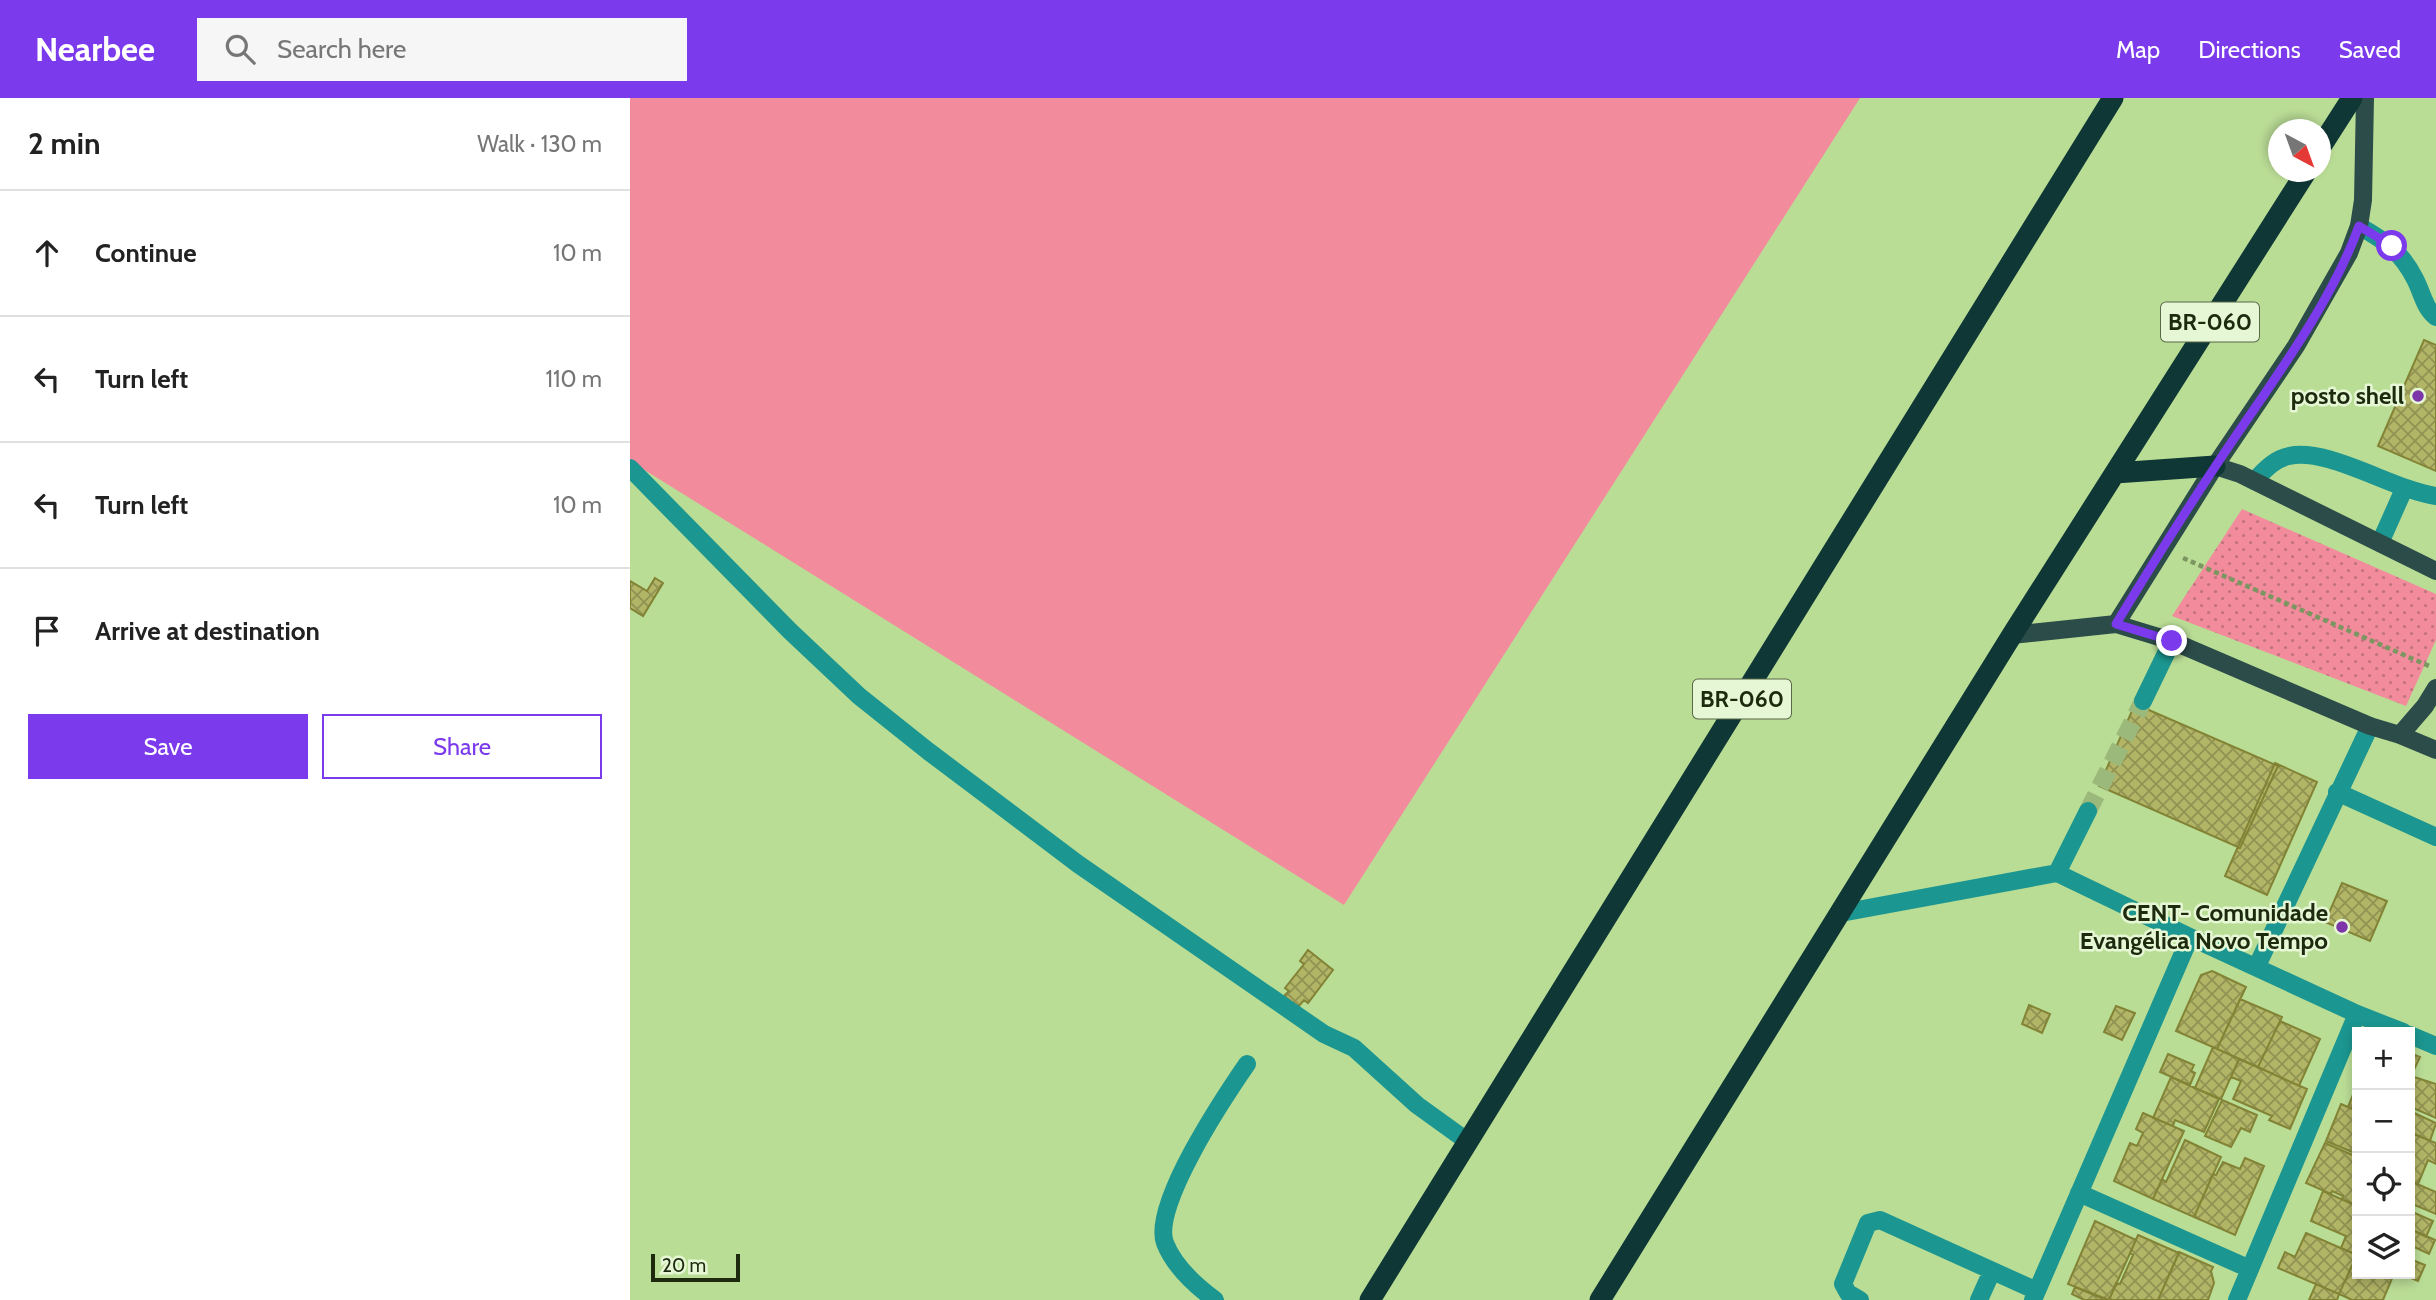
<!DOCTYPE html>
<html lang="en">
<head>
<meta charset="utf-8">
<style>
  :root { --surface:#fff; --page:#f6f6f6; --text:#222; --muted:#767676; --line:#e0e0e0; --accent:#7c3aed }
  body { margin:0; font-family:Cabin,sans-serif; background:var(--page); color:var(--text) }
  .controls { position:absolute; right:21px; bottom:21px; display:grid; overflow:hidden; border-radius:0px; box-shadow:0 4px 10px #0003 }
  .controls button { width:63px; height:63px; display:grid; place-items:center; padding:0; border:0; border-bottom:2px solid var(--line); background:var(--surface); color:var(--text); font:35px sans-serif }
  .compass { position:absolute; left:1638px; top:21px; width:63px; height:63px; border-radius:50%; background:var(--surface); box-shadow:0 4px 10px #0003; rotate:139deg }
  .scale { position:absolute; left:21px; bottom:18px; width:89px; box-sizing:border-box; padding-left:7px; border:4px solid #1d2a0e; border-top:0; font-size:19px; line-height:24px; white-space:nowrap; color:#1d2a0e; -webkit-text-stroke:5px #e5f7d4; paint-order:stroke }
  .stop { position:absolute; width:21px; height:21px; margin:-16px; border:5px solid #7c3aed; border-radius:50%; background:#fff }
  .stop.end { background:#7c3aed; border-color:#fff; box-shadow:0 2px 7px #0008 }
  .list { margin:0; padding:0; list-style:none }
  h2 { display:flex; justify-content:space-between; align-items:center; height:91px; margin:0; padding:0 28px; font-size:30px }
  h2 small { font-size:23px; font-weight:400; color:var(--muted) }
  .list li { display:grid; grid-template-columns:46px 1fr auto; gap:21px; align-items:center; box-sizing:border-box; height:126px; padding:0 28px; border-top:2px solid var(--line) }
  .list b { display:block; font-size:26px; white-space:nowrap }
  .list em { font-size:23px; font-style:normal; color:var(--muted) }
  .actions { display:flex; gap:14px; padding:21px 28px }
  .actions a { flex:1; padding:16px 0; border:2px solid var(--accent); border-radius:0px; text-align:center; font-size:24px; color:var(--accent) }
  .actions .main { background:var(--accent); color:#fff }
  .icon { flex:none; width:38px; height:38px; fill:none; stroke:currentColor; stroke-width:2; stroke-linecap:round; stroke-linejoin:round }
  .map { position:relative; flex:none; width:1806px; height:1202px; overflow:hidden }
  header { display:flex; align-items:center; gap:42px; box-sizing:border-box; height:98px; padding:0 35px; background:var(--accent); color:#fff }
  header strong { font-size:33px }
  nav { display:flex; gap:38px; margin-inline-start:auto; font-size:24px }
  .search { width:490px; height:63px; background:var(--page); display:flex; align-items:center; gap:18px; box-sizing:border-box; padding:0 24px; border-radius:0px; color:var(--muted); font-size:26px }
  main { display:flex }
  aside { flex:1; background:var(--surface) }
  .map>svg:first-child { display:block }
  .green { fill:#f28c9d }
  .park { fill:url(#park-dots) }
  .building { fill:url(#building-cross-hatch); stroke:#828335; stroke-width:2 }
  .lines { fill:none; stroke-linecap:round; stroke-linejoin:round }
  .minor-tunnel { stroke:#9bb97b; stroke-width:18; stroke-dasharray:18 9; stroke-linecap:butt }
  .path { stroke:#7b9660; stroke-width:4.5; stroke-dasharray:5 3.5; stroke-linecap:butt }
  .minor { stroke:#1c9690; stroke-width:18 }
  .major { stroke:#2c4c49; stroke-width:18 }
  .highway { stroke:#0f3735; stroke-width:21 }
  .route { stroke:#7c3aed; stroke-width:9 }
  .poi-dot { fill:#7d36a9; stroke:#e5f7d4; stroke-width:2.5 }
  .labels { text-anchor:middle; stroke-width:5; stroke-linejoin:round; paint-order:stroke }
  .shield { fill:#e5f7d4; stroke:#596849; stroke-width:2 }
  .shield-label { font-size:23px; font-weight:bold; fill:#1d2a0e }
  .poi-label { font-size:24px; font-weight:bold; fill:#1d2a0e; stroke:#e5f7d4; text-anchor:end }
</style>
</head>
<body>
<header>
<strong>Nearbee</strong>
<div class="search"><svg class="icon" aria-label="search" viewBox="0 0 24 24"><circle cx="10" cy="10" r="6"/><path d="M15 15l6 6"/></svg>Search here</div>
<nav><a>Map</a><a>Directions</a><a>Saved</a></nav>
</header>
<main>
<aside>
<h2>2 min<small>Walk · 130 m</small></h2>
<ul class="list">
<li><svg class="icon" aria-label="ahead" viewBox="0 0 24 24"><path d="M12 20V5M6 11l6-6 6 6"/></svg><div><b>Continue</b></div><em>10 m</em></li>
<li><svg class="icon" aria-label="left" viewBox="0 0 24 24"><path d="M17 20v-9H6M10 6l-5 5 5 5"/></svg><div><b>Turn left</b></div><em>110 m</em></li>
<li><svg class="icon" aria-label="left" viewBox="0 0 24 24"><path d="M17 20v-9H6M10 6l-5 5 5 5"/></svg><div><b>Turn left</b></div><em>10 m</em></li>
<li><svg class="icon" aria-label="arrive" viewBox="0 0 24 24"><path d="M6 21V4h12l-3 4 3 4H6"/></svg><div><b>Arrive at destination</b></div></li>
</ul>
<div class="actions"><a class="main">Save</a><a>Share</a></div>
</aside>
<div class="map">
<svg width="1806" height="1202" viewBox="0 0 1806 1202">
  <defs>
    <pattern id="park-dots" width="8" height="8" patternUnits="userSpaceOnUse" patternTransform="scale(1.75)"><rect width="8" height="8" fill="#f28c9d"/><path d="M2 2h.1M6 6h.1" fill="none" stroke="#c3737e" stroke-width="1.8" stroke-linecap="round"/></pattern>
    <pattern id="building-cross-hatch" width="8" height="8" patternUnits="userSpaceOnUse" patternTransform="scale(1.75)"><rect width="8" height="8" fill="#b2b466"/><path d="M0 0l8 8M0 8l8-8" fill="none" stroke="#909352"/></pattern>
  </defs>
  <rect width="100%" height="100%" fill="#badd96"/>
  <path class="green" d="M0,0H1230L714,807L0,363Z"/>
  <path class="park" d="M1612,411L1806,496V542L1776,608L1542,518Z"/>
  <path class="building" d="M1794,242L1806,247V373L1748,348Z
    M25,480L33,485L13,518L0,510V483L17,493Z
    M1505,606L1648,668L1610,750L1469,688Z
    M1645,665L1687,684L1637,797L1595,778Z
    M1712,785L1757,803L1740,843L1695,824Z
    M678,852L703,872L678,905L674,902L668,909L654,898L659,893L655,890L674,866L670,863Z
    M1582,873L1616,889L1587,951L1546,933L1571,877Z
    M1610,901L1652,919L1628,969L1587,951Z
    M1399,907L1420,916L1412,935L1392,926Z
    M1486,908L1505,915L1492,942L1474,934Z
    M1650,923L1690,941L1669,988L1628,969Z
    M1583,949L1609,961L1591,1001L1565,990Z
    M1780,955L1790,959L1781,978L1780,977Z
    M1538,956L1564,967L1561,973L1565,975L1560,987L1530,974Z
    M1609,961L1677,991L1660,1031L1639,1022L1642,1018L1603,1001L1611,983L1601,979Z
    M1781,978L1806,986V1020L1781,1009L1780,1011Z
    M1541,979L1589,1001L1574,1034L1545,1022L1543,1028L1523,1020Z
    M1727,987V1013L1718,1009Z
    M1592,1002L1627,1017L1620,1034L1611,1030L1601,1049L1575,1038Z
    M1711,1006L1727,1013V1056L1696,1043Z
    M1780,1013L1806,1025L1800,1043L1780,1034Z
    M1513,1015L1554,1033L1523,1101L1484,1083L1500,1045L1507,1048L1513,1035L1506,1031Z
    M1781,1035L1806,1045V1066L1798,1062L1788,1086L1780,1083Z
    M1555,1042L1591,1059L1564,1119L1523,1101L1532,1081L1536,1084Z
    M1695,1045L1725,1058L1723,1062L1727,1064V1108L1712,1101L1713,1098L1702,1093L1701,1096L1676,1085Z
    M1615,1060L1634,1068L1605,1137L1564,1119L1583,1076L1586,1077L1593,1064L1610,1071Z
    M1780,1083L1806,1094V1116L1780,1105Z
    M1693,1093L1727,1108V1157L1711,1150L1716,1138L1681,1123Z
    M1780,1113L1803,1123L1796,1139L1780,1131Z
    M1465,1123L1506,1142L1479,1202L1438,1186Z
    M1780,1131L1805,1142L1799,1156L1780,1147Z
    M1676,1135L1727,1157L1709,1196L1648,1170L1655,1154L1665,1159Z
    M1508,1137L1549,1155L1528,1202H1479L1486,1185L1490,1186L1503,1157L1500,1155Z
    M1549,1154L1583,1169L1581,1173L1584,1185L1578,1202H1528Z
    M1725,1161L1727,1162V1176H1758L1763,1178L1753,1202H1722L1709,1196Z
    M1780,1161L1795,1167L1788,1183L1771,1176H1780Z
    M1686,1186L1709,1196L1707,1202H1679Z
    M1445,1189L1476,1202H1454L1442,1196Z"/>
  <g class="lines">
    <path class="minor-tunnel" d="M1458,713L1513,603"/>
    <path class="path" d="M1553,460L1799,568"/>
    <path class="minor" d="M1729,128C1755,143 1771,153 1785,181C1792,194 1794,210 1806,219
      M0,370L160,533L229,598L298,653L448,766L694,936L724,950L787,1007L837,1043
      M1624,383C1634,373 1644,361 1659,358C1698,349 1763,392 1806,398
      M1750,445L1774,391
      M1513,603L1542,543
      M1707,694L1806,739
      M1427,775L1458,713
      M1211,815L1427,775L1560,839L1727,916L1773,934
      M1627,868L1740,628
      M1780,937L1806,948
      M1449,1095L1620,1171
      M585,1202C566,1188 544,1168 535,1145C521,1108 595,998 617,966
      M1230,1202L1218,1195L1213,1186L1238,1125L1250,1122L1407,1193
      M1349,1202L1362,1173
      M1403,1202L1560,839
      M1607,1202L1727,916"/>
    <path class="major" d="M1585,368L1610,376L1806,473
      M1486,526L1585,368L1666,248L1719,155L1729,128L1733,102L1735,0
      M1382,537L1486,526L1542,543L1740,628L1770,637L1806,652
      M1770,637L1795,608L1806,590"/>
    <path class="highway" d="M1690,50L1722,0
      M1485,375L1585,368
      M740,1202L1483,0
      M970,1202L1382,537L1676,74"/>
  </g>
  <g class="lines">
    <path class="route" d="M1542,543L1486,526C1523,465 1561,404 1601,345C1647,277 1701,205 1729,128L1762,148"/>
  </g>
  <g class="poi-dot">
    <circle cx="1788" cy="298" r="7"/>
    <circle cx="1712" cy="829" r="7"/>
  </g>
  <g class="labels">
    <g class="shield">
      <rect x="1531" y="204.5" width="98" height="39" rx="5"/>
      <rect x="1063" y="581.5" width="98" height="39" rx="5"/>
    </g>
    <g class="shield-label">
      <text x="1580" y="232">BR-060</text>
      <text x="1112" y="609">BR-060</text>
    </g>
    <g class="poi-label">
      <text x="1774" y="306">posto shell</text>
      <text x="1698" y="823">CENT- Comunidade<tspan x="1698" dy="28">Evangélica Novo Tempo</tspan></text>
    </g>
  </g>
</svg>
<div class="controls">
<button>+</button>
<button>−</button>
<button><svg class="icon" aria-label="locate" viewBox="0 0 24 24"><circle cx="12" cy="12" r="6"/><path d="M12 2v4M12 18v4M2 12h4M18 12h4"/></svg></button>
<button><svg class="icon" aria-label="layers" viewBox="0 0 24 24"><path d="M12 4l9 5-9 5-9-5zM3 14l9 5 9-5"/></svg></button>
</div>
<svg class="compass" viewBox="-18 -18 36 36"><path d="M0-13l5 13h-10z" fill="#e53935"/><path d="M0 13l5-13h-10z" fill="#767676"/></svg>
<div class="scale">20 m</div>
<div class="stop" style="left:1762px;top:148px"></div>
<div class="stop end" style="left:1542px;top:543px"></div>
</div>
</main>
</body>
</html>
